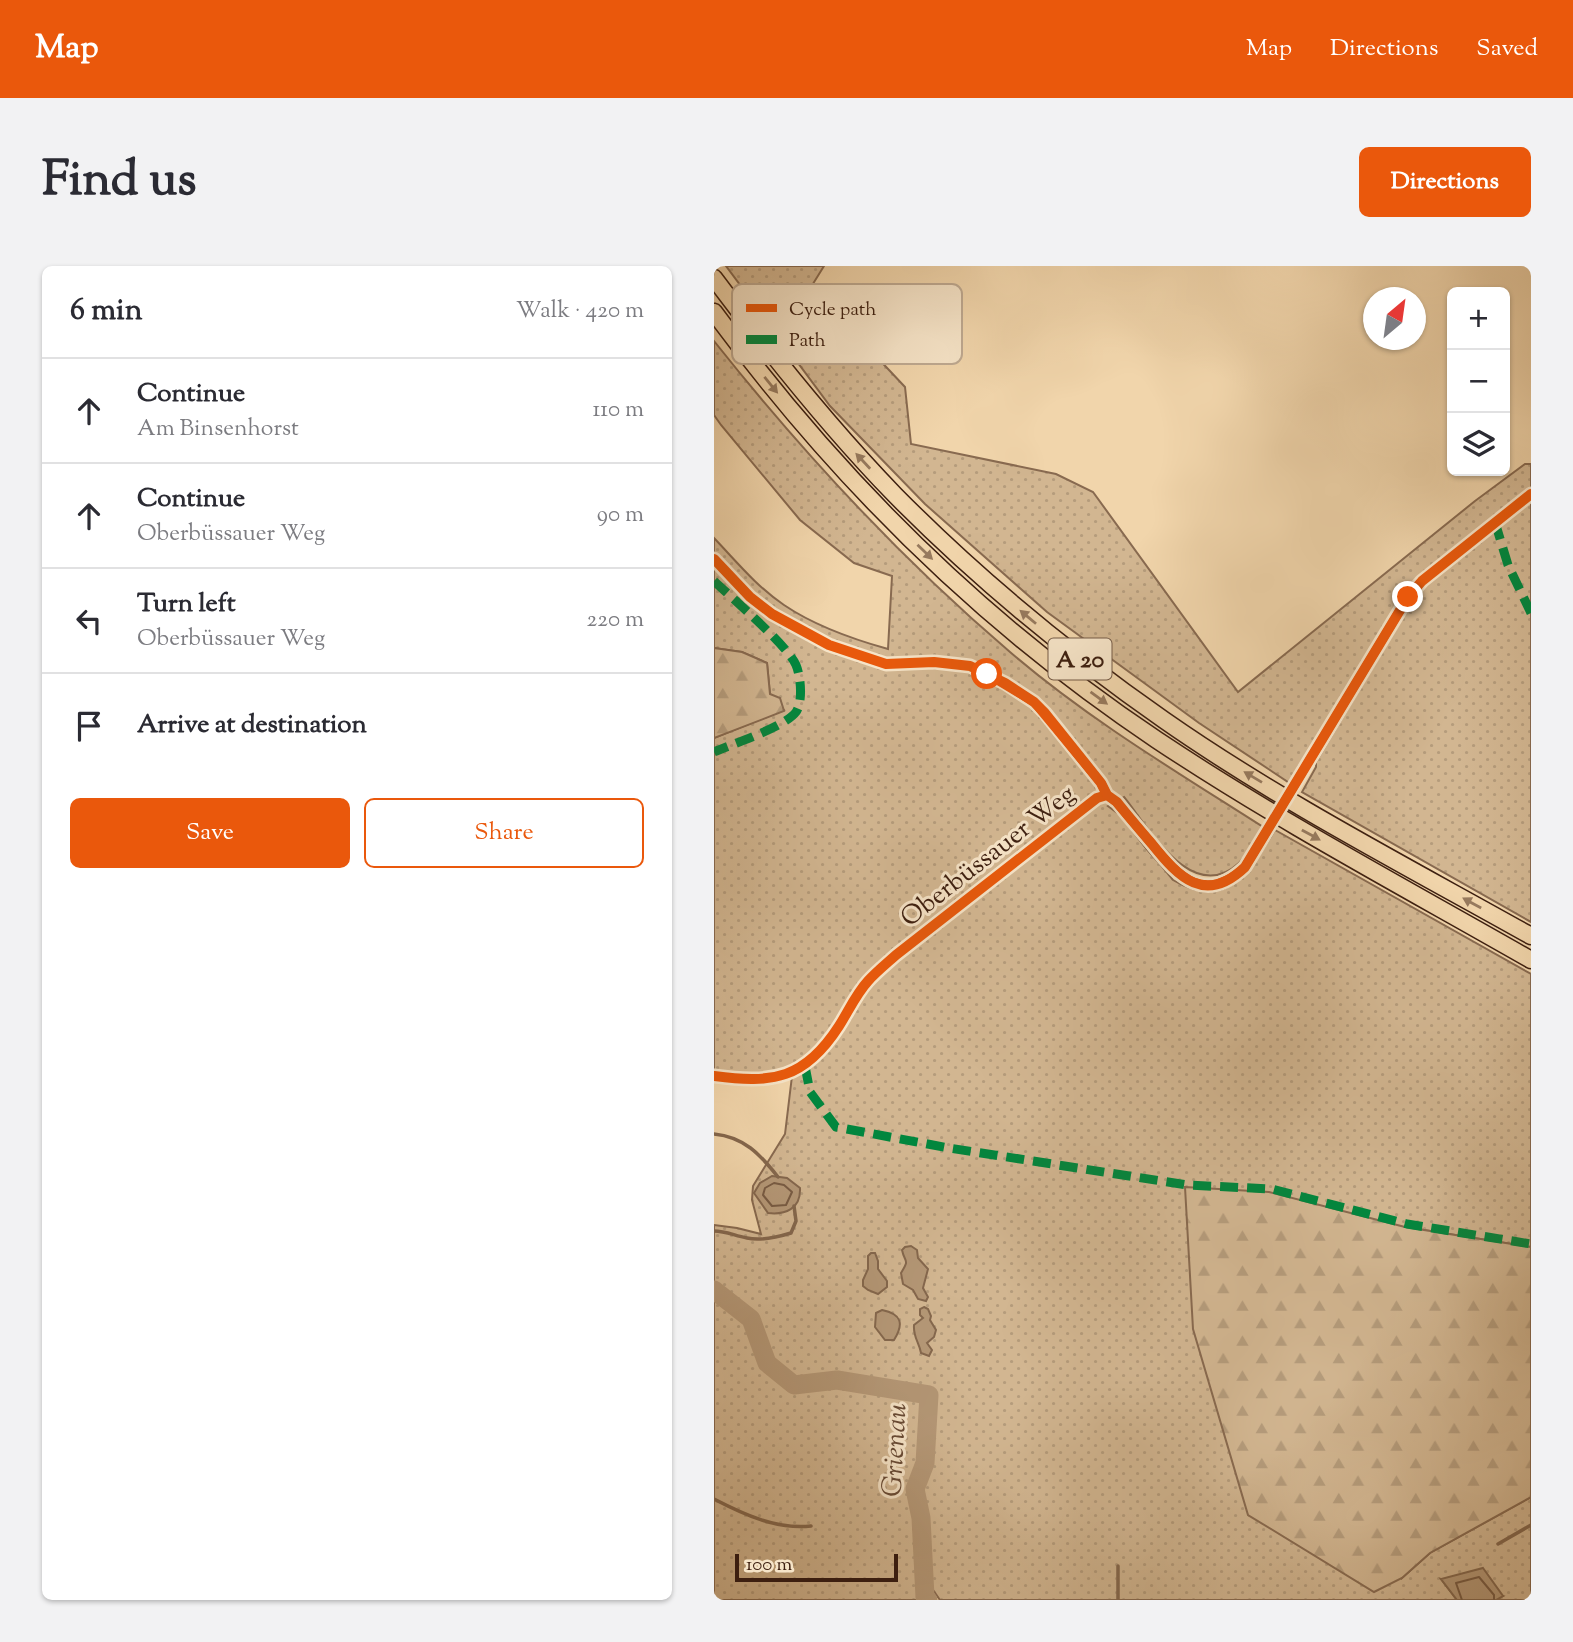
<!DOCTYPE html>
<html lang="en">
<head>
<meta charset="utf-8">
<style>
  :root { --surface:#fff; --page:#f2f2f3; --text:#2b2b33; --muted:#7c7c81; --line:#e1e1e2; --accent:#ea580c }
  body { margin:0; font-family:"Sorts Mill Goudy",serif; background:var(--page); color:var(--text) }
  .controls { position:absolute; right:21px; top:21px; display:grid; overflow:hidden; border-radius:10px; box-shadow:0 2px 5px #0004 }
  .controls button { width:63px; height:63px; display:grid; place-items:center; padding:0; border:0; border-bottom:2px solid var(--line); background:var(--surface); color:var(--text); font:35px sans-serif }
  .compass { position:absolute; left:649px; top:21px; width:63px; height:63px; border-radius:50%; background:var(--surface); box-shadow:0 2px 5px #0004; rotate:29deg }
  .scale { position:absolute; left:21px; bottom:18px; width:163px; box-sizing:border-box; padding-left:7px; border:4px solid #3d1f10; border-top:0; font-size:19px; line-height:24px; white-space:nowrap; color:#3d1f10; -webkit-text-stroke:5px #f6e4c8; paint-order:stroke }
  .stop { position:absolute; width:21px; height:21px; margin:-16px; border:5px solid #ea580c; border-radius:50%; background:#fff }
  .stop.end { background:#ea580c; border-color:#fff; box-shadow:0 2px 7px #0008 }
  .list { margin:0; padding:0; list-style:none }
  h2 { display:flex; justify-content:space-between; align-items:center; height:91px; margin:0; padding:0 28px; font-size:30px }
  h2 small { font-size:23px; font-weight:400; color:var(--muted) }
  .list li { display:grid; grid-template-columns:46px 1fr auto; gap:21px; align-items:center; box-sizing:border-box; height:105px; padding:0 28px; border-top:2px solid var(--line) }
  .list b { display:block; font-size:26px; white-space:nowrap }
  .list p { margin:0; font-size:23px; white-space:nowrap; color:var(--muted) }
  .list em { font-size:23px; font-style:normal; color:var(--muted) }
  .actions { display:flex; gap:14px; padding:21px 28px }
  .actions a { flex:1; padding:16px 0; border:2px solid var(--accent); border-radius:10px; text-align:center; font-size:24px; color:var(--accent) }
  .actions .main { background:var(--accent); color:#fff }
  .icon { flex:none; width:38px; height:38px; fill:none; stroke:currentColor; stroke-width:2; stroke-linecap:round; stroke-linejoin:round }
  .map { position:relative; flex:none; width:817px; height:1334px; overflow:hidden; border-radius:10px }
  header { display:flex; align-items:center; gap:42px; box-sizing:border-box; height:98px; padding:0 35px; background:var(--accent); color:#fff }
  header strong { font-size:33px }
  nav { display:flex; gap:38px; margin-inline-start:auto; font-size:24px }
  .intro { display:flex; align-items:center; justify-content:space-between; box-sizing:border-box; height:168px; padding:0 42px }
  h1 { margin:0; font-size:49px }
  .button { padding:18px 32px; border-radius:10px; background:var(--accent); color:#fff; font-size:24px; font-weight:700 }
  main { display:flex; gap:42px; padding:0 42px }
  aside { flex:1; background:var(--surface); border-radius:10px; box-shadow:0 2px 5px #0004 }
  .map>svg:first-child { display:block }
  .grass { fill:url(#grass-dots); stroke:#886a50; stroke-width:2 }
  .forest { fill:url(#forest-firs); stroke:#886a50; stroke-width:2 }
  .water { fill:#b49776; stroke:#84674d; stroke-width:2 }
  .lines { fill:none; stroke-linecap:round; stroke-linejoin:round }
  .shore { stroke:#785b43; stroke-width:2 }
  .stream { stroke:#84674d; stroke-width:3.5 }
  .river { stroke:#b49776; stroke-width:19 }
  .street-casing { stroke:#6a4c37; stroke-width:12 }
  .highway-casing { stroke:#3d1f10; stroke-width:19 }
  .street { stroke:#f6e4c8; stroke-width:9 }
  .highway { stroke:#f1d5ab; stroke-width:16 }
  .street-bridge-casing { stroke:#6a4c37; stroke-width:12; stroke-linecap:butt }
  .street-bridge { stroke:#f6e4c8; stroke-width:9 }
  .quiet { stroke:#00873e; stroke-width:9; stroke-dasharray:18 9; stroke-linecap:butt }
  .cycleway-casing { stroke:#f6e4c8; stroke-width:15 }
  .cycleway { stroke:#e8590c; stroke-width:10 }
  .oneway { fill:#977a5e }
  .route { stroke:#ea580c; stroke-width:9 }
  .labels { text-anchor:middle; stroke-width:6; stroke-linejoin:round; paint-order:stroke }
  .shield { fill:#f6e4c8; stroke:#745a47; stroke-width:2 }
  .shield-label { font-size:24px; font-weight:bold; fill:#3d1f10 }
  .street-label { font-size:26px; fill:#3d1f10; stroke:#f6e4c8 }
  .water-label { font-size:28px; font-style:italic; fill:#674934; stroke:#f6e4c8 }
  .key { fill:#f6e4c8; stroke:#bea991; stroke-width:2 }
  .key-label { font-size:19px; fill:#3d1f10 }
</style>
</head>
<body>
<header>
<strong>Map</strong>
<nav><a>Map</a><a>Directions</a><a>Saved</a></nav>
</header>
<div class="intro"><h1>Find us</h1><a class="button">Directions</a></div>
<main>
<aside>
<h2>6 min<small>Walk · 420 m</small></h2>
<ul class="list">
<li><svg class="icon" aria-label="ahead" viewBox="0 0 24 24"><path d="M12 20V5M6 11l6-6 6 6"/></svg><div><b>Continue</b><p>Am Binsenhorst</p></div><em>110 m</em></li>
<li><svg class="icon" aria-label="ahead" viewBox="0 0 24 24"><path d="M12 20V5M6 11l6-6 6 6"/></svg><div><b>Continue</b><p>Oberbüssauer Weg</p></div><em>90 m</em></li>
<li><svg class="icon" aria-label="left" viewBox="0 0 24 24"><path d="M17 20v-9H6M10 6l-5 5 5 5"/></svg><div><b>Turn left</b><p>Oberbüssauer Weg</p></div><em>220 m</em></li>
<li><svg class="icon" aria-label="arrive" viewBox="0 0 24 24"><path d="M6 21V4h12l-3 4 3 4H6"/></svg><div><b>Arrive at destination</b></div></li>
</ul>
<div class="actions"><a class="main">Save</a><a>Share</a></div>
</aside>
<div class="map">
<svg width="817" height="1334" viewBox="0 0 817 1334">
  <defs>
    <pattern id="grass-dots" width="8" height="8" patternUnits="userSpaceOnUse" patternTransform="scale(1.75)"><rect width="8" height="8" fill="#d2b691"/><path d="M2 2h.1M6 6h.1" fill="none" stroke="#b59c7c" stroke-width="1.8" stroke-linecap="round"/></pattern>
    <pattern id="forest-firs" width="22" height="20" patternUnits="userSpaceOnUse" patternTransform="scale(1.75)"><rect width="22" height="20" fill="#d2b691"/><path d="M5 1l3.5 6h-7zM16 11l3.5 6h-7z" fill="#b59c7c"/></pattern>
  </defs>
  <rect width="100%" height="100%" fill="#f1d5ab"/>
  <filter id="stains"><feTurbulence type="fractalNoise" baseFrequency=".00286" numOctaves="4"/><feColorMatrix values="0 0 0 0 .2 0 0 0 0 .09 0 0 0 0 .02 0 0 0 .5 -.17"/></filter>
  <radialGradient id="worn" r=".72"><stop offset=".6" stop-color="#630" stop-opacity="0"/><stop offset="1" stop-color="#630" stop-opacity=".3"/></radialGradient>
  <path class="grass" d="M12,0H110L97,21L191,121L197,178L342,208L379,226L524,426L761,235L811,198H817V223L703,316L691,328L577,518L485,457L333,346L211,238L116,140Z
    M0,75C89,187 187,293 296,386C374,453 463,506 549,561C542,573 535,587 525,597C478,640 435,562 410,531L394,540L406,549L459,614C514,647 536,604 561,564L817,708V981L691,961L688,1312L716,1287L817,1231V1334H782L789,1330L727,1313L743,1334H226L217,1321L209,1334H0V959L23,962L47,968L38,934L39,920L71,868L78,810H0V472L70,444L56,428L53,397L28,386L0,382V272C22,295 43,321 70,339C101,360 138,373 174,383L178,310L140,297L86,254L7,159L0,149Z
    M817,234V656L588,526L602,501V496L702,329L713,317Z"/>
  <path class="forest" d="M0,382L28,386L53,397L56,428L66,432L70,445L0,472Z
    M471,921L555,926L691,961L817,981V1231L716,1287L688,1312L660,1326L534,1249L479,1063Z"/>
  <path class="water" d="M58,910L73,912L86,922C87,943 71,949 54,947L40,927L46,917Z
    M197,980L203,984L204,992L214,1003L209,1022L214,1031L212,1035L204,1033L199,1024L189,1018L187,1007C196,992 191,998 188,984L191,981Z
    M157,987H161L164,995V1003L173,1015V1021L164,1028L154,1024L149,1020V1014L154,1003V990Z
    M210,1041L214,1043L217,1050L216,1054L222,1064L220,1071L213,1077L218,1084L215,1090L207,1087C205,1076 199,1071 200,1059L209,1052L206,1049V1043Z
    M168,1044C188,1048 190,1058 180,1074H171L161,1061L162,1047Z
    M769,1302L789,1330L782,1334H743L727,1313Z"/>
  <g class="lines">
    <path class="shore" d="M60,917L70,919L78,926L72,939L58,940L49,929L51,922Z
      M748,1334L742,1317L765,1311L780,1329V1334"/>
    <path class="stream" d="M0,868C30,871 46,888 64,911
      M0,965C12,965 21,970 33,972C46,975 64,971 77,967L82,955L80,940
      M0,1233C29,1248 63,1264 97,1260
      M784,1278L817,1259
      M404,1334V1300"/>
    <path class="river" d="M0,1024L37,1053L53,1097L80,1119L123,1114L215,1129L211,1197L201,1223L207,1252L211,1331L214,1334"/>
    <defs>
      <path id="street" d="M0,293L36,331L58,348L115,379L172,398L220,396L256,400L291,417L320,436L331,447L387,517L393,529L403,536C427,566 476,648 521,610C531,601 537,590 544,580
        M590,503L694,331L708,315L817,228
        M0,810C59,818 91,813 125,760C134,746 142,728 154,715C162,706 172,698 182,689L383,532L393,529"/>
      <path id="highway" d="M0,12C56,87 115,161 181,229C263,312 354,387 450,454C566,535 694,601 817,670
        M0,46C122,212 271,359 443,474C563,554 691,622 817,694"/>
    </defs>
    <use href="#street" class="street-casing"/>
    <use href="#highway" class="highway-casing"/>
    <use href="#street" class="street"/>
    <use href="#highway" class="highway"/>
    <defs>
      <path id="street-bridge" d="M544,580L590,503"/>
    </defs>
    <use href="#street-bridge" class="street-bridge-casing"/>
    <use href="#street-bridge" class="street-bridge"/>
    <path class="quiet" d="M781,256L794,299L817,347
      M0,315C18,332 74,380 82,399C87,411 89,436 82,446C71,461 18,478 0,486
      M91,800L96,826L122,861L235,882L473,919L558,923L693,958L817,978"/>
    <defs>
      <path id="cycleway" d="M0,293L36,331L58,348L115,379L172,398L220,396L256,400L291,417L320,436L331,447L387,517L393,529L403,536C414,550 426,564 438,578C465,612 491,639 531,601L694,331L708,315L817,228
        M0,810C59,818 91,813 125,760C134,746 142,728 154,715C162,706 172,698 182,689L383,532L393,529"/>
    </defs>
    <use href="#cycleway" class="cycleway-casing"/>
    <use href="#cycleway" class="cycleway"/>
  </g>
  <defs><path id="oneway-solid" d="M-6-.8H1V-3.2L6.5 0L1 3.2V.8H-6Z" transform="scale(1.75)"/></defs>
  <g class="oneway">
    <use href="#oneway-solid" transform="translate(57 119) rotate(51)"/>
    <use href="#oneway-solid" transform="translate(149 195) rotate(-133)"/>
    <use href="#oneway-solid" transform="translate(211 286) rotate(44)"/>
    <use href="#oneway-solid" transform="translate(314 351) rotate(-140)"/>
    <use href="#oneway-solid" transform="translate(385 432) rotate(36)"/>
    <use href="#oneway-solid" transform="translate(539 511) rotate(-149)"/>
    <use href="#oneway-solid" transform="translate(597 569) rotate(29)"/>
    <use href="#oneway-solid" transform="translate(758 637) rotate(-151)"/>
  </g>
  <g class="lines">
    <path class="route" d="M273,408L320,436L387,517L393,529L402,536C414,550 426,564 438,578C466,612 491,638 531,601L694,331"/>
  </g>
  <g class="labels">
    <rect class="shield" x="334.5" y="372.5" width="63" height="41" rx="5"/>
    <g class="shield-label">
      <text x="366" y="401">A 20</text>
    </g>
    <g class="street-label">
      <text transform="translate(273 589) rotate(-38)" y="9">Oberbüssauer Weg</text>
    </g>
    <g class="water-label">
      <text transform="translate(179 1184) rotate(-87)" y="10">Grienau</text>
    </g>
  </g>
  <rect x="18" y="18" width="230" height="80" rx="10" class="key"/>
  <rect x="32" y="38" width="31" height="8" fill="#e8590c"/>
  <rect x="32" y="69" width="31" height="9" fill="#00873e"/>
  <g class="key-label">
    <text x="75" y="49">Cycle path</text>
    <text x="75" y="80">Path</text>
  </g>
  <rect width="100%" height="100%" filter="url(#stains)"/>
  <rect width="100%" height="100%" fill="url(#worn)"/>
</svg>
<div class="controls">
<button>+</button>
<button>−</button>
<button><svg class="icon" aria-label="layers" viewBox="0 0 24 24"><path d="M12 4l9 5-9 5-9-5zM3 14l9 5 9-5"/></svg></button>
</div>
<svg class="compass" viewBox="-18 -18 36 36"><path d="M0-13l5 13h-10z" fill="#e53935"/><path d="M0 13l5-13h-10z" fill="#7c7c81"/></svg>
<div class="scale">100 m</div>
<div class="stop" style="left:273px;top:408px"></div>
<div class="stop end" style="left:694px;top:331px"></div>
</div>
</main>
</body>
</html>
